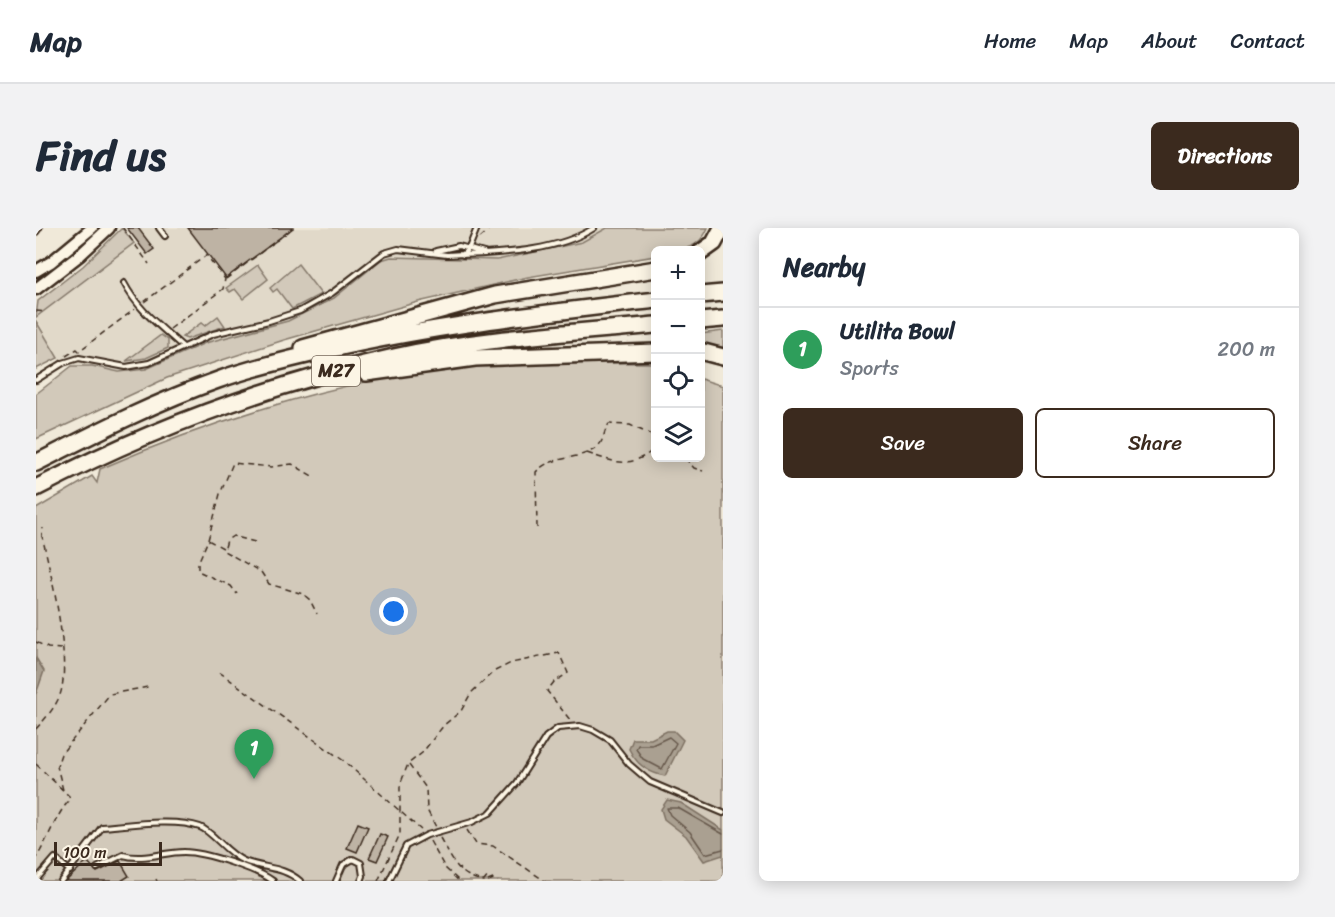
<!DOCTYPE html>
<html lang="en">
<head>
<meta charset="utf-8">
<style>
  :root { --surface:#fff; --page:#f2f2f3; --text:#1f2937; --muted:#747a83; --line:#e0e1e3; --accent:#3b2a1e }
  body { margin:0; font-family:Sriracha,sans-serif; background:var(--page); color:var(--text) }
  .controls { position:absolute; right:18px; top:18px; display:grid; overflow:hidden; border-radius:9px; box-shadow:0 3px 15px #0003 }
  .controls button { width:54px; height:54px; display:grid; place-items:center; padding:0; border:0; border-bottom:2px solid var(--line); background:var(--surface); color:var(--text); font:30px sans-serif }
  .scale { position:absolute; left:18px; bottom:15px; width:108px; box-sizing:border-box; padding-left:6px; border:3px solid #3b2a1e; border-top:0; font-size:16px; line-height:21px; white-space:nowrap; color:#3b2a1e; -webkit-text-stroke:4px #fcf5e5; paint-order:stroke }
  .you { position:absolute; left:358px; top:384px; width:21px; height:21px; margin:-15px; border:4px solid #fff; border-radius:50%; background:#1a73e8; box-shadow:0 0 0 9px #1a73e833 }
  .badge { display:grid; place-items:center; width:39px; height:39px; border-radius:50%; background:var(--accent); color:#fff; font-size:20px; font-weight:700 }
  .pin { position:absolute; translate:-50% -50px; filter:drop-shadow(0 2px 3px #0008) }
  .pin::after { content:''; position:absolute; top:32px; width:21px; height:18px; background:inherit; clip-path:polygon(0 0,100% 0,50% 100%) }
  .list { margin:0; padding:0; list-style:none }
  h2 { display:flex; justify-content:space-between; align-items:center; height:78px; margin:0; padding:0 24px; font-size:26px }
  h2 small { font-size:20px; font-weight:400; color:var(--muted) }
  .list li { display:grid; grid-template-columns:39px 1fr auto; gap:18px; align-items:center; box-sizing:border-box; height:84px; padding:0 24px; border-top:2px solid var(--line) }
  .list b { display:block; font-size:22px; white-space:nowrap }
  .list p { margin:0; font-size:20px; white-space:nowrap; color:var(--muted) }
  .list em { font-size:20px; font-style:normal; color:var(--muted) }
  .actions { display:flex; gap:12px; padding:18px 24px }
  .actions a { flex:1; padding:14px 0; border:2px solid var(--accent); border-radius:9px; text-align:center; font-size:21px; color:var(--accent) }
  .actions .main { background:var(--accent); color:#fff }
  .icon { flex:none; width:33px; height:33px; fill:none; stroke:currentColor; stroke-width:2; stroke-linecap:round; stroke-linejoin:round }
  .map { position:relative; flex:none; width:687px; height:653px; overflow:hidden; border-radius:9px }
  header { display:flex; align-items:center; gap:36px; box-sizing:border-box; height:84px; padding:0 30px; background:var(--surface); border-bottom:2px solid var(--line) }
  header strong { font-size:28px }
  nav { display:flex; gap:33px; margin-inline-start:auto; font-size:21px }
  .intro { display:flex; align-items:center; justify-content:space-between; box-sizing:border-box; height:144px; padding:0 36px }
  h1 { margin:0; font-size:42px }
  .button { padding:15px 27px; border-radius:9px; background:var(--accent); color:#fff; font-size:21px; font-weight:700 }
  main { display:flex; gap:36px; padding:0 36px }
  aside { flex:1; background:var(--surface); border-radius:9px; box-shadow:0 3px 15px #0003 }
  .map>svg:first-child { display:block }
  .built { fill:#e1d9c9 }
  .green { fill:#d2c9ba; stroke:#867a6c; stroke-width:1.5 }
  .water { fill:#aaa091; stroke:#7e7163; stroke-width:1.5 }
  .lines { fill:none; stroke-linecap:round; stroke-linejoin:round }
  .shore { stroke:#67594c; stroke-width:1.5 }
  .building { fill:#beb3a4; stroke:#3b2a1e; stroke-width:1.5 }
  .service-casing { stroke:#3b2a1e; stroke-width:8 }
  .secondary-casing { stroke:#3b2a1e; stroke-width:15 }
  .motorway-casing { stroke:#3b2a1e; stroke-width:20 }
  .path { stroke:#3b2a1e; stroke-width:1.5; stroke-dasharray:6 4.5; stroke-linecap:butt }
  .service { stroke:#fcf5e5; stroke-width:4 }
  .secondary { stroke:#fcf5e5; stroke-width:10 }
  .motorway { stroke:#fcf5e5; stroke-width:15 }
  .labels { text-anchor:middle; stroke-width:4.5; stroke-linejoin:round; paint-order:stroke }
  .shield { fill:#fcf5e5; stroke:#75675a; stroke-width:1.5 }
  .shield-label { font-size:18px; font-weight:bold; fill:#3b2a1e }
</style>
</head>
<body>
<header>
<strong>Map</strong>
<nav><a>Home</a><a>Map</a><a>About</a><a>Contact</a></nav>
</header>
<div class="intro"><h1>Find us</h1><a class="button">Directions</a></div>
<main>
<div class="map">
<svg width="687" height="653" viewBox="0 0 687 653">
  <rect width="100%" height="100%" fill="#f0e9d9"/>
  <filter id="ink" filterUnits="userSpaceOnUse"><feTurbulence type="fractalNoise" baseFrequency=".0167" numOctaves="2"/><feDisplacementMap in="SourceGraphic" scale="12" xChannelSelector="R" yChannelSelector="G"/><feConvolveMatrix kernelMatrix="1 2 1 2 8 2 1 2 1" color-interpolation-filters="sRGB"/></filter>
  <g filter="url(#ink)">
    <path class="built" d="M92,0H571L546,14L461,32H425L315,58L273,84L252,93L169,115L110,141L83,144L27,135L23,133L0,89L100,14Z"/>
    <path class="green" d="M86,0L98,15L0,89L2,73L47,38Z
      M571,0H672C662,24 642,22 620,22L619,28L492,49L382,74L248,112L131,150L0,211V166L36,138H56L83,144L110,141L169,115L252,93L298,70L345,32L355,29L461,32L546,14Z
      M262,36L285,66L256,81L241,61L237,64L234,60Z
      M222,37L232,51L207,71L199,61L194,64L190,60Z
      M182,88L189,98L151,111L146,109L165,95L169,98Z
      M0,93L22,130L0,141Z
      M687,103V125L665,119L664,106Z
      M125,107L132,112V120L110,130L90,133Z
      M616,135V146L620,145V230H664L665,151L687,158V653H0V281L56,248L61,255L64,241C181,190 329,143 457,136C510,134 563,135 616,135Z"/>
    <path class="water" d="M0,430L8,443L0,466Z
      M631,503H638L647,512L629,548C613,545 600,536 593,521L597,511H615Z
      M631,572L645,575L687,602V627L668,633L650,608L628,591L625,581Z"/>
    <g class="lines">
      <path class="shore" d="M633,509L640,515L626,541L607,531L600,521L602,517H616Z
        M687,606L642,580H631L634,587L654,604L669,626L687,621"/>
    </g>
    <path class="building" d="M91,0H102L118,21L111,26Z
      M152,0H257L190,50Z
      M322,595L332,599L321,624L311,620Z
      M344,606L352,609L341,633L333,630Z
      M51,633L61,644L84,633L93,648L85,653H30Z"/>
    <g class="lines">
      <defs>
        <path id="service" d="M123,0L129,8
          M0,4L3,0
          M400,23L423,18L448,25
          M427,27C469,25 522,23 558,0
          M88,55C102,82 124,98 146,118
          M0,152L27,135L43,130L90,139L113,135L177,106L233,93L264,83L296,65L348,25L362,21L411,27L427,26L433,20L441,0
          M61,640L87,627C106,633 128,624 148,624C168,624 221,641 237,653
          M0,652L19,630L34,643
          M25,653L66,599C93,597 138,590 164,599C176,603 191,626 208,633C228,641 247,638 264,653
          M300,653L307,637L317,631L325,635L327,648L325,653
          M353,653L370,618L391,607L436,594L454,585L481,555L510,509L522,500L544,498L557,502L574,512L593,536L614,554L687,585"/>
        <path id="secondary" d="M0,43L15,34L56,0
          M0,61L44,27L73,0"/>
        <path id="motorway" d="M664,25L678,15L686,0
          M664,67L687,65
          M664,93L687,91
          M267,120L459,67L620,41
          M664,123L687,129
          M330,145L439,130L620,124
          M0,235C59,205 119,174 182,152C217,139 255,131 292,122C400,97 509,85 620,72
          M0,260C112,202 234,156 358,129C444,110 532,105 620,97"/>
      </defs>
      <use href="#service" class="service-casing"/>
      <use href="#secondary" class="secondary-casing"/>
      <use href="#motorway" class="motorway-casing"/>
      <path class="path" d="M87,0L113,36
        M444,10L452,3
        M190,51L257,0
        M108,74L172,26
        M0,83L10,84
        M134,101L187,61L189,51L171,28
        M30,128L41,121L43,123L99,81
        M551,225C580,235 594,241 620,220
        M649,230L658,240L667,243
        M501,300L500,244C515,227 542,233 560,220C569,213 567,203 573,196L594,197L620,209
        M172,312L184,266L197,235L235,239L256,236L278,249
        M219,314L197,308L191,312L188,323L225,344L233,356L267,366L274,372L281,386
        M187,320L172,312L162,335V343L195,358L201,366
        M0,414L12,420L25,421
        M183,444L308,533L385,602
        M0,501C9,491 19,480 24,467C36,433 15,345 6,308L7,300
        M0,536L33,568L34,572C21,584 11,614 0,630
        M373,537L390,560L391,582L400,599
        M27,562L21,538L25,526L74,466L112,459
        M431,602L440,616L457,618L509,653
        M404,610C417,632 421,648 448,653L452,648
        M394,613L409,640L423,653
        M120,651L121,653
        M342,653L364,606V557L372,536L386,525L408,497L425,483L435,465L457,444L475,435L523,425L532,445L518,454L511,463L535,493
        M452,653L457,651L462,653"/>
      <use href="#service" class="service"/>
      <use href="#secondary" class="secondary"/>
      <use href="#motorway" class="motorway"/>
    </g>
  </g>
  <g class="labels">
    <rect class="shield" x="276" y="128" width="48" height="30" rx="4.5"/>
    <g class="shield-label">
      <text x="300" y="149">M27</text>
    </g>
  </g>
</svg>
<div class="controls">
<button>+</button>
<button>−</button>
<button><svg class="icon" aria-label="locate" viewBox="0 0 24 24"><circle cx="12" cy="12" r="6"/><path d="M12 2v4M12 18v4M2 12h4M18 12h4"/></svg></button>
<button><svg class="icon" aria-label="layers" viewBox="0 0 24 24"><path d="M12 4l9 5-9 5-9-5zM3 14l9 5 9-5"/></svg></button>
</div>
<div class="scale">100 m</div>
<div class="you"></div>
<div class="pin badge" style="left:218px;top:551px;background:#2e9e5b">1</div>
</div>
<aside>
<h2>Nearby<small></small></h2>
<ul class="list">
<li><span class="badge" style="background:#2e9e5b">1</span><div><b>Utilita Bowl</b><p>Sports</p></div><em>200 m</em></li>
</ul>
<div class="actions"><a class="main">Save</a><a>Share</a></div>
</aside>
</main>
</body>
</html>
